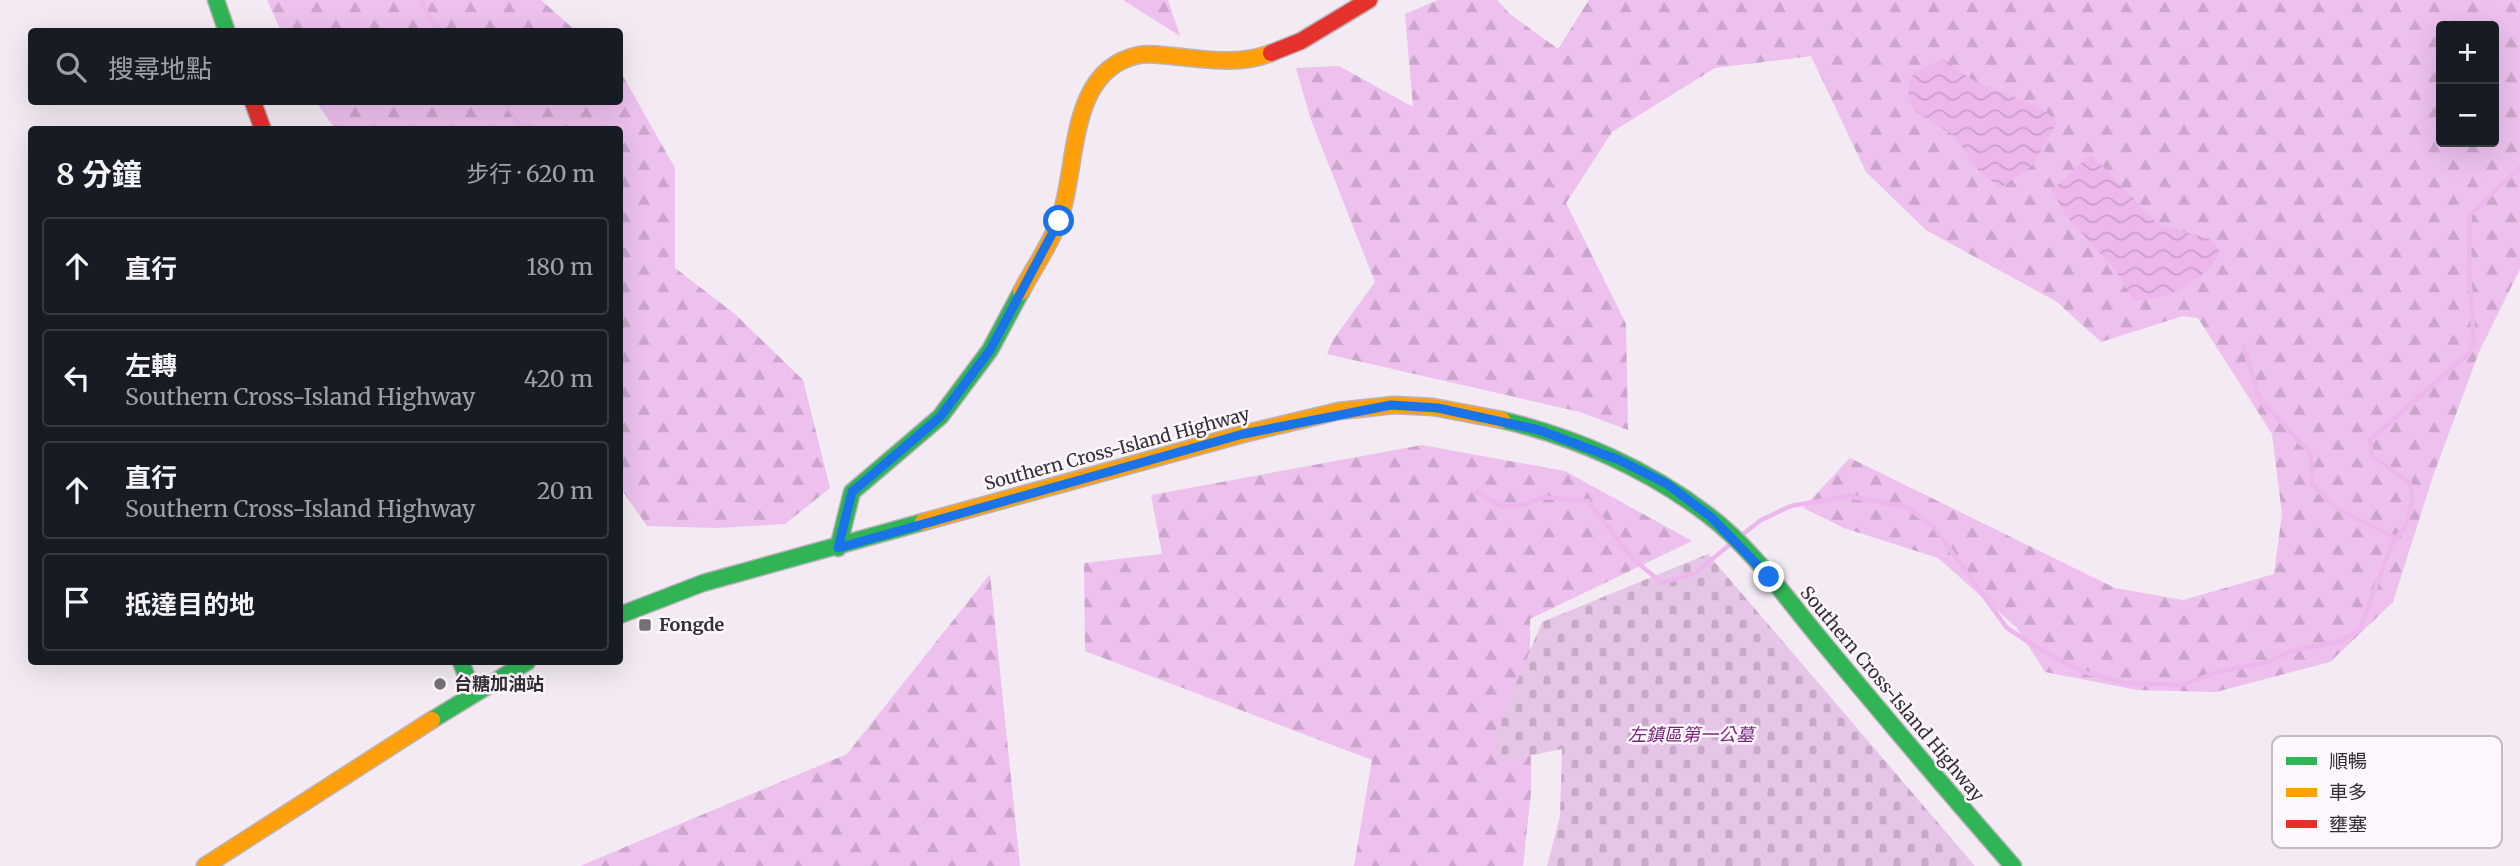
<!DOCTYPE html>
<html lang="zh-TW">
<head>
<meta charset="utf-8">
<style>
  :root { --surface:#171b24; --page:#20242c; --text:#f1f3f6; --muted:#9ea1a6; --line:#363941 }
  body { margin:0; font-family:Merriweather,"Noto Sans TC",serif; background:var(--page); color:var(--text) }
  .controls { position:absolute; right:21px; top:21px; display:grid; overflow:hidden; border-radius:7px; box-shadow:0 7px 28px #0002 }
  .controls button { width:63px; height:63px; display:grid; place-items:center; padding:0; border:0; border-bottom:2px solid var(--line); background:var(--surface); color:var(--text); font:35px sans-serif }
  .stop { position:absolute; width:21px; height:21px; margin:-16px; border:5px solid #1a73e8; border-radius:50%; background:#fff }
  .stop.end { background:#1a73e8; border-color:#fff; box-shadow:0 2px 7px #0008 }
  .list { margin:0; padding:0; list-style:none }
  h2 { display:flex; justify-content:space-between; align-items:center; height:91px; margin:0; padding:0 28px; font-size:30px }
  h2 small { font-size:23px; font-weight:400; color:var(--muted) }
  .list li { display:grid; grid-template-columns:46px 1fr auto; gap:21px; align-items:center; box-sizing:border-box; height:98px; margin:0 14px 14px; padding:0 14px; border:2px solid var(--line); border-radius:7px }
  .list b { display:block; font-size:26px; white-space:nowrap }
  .list p { margin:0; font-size:23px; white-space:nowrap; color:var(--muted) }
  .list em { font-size:23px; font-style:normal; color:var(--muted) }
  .icon { flex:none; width:38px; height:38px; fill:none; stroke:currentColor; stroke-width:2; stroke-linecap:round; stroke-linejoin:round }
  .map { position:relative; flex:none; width:2520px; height:866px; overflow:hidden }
  .search { position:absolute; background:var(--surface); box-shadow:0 7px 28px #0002; left:28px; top:28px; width:595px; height:77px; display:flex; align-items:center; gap:18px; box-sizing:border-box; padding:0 24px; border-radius:7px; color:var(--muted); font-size:26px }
  .panel { position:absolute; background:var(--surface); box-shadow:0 7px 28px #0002; left:28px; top:126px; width:595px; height:539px; border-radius:7px }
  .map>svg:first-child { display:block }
  .forest { fill:url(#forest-firs); fill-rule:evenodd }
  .cemetery { fill:url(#cemetery-stones) }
  .water { fill:url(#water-waves) }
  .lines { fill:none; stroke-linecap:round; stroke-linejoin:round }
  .stream { stroke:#edb7ed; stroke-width:4.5 }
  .fast-casing { stroke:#b9b2b9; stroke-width:19 }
  .slow-casing { stroke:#b9b2b9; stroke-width:19 }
  .jam-casing { stroke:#b9b2b9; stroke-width:19 }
  .fast { stroke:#30b455; stroke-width:16 }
  .slow { stroke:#ff9f0a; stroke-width:16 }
  .jam { stroke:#e5322d; stroke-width:16 }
  .route { stroke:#1a73e8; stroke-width:9 }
  .poi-dot { fill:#787078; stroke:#fef7fe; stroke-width:2.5 }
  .labels { text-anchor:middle; stroke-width:5; stroke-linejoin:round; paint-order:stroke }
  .street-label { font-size:18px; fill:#352e35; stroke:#fef7fe }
  .poi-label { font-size:18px; font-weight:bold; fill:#352e35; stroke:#fef7fe; text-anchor:start }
  .park-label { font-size:18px; font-style:italic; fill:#7a247d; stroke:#fef7fe }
  .key { fill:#fef7fe; stroke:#c2bbc2; stroke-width:2 }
  .key-label { font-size:19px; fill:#352e35 }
</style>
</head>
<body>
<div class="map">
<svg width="2520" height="866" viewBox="0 0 2520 866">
  <defs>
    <pattern id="forest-firs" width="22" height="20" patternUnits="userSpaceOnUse" patternTransform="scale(1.75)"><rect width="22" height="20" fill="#edc0ed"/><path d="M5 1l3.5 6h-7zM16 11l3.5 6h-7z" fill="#cca5cc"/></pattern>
    <pattern id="cemetery-stones" width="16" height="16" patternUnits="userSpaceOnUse" patternTransform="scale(1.75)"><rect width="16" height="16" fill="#e6c6e6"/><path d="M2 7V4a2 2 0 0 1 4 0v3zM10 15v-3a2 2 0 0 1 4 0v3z" fill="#c6aac6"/></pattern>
    <pattern id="water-waves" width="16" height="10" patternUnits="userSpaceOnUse" patternTransform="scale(1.75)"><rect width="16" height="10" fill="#edb7ed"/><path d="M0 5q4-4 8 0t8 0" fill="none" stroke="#cc9ecc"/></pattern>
  </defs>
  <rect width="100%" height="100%" fill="#f3eaf3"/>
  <path class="forest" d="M267,0H541L576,31H281Z
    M1123,0H1168L1180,36Z
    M1438,0H1497L1510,14L1558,49L1589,0H2520V269L2479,352L2433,476L2393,602L2330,662L2216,692L2137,690L2045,672L2017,628L1938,558L1844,528L1803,508L1850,458L2115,588L2183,600L2274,574L2282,514L2272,434L2198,318L2183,316L2101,342L2057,302L1926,230L1866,172L1811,56L1715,68L1612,132L1566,203L1626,324L1628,430L1580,412L1327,354L1333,340L1375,282L1311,120L1296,68L1339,66L1413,107L1405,14ZM2441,26H2494V142H2441Z
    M620,71L675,168V268L735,314L803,380L830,488L785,524L717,528L647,526L622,490L620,474V130L335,129L316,102H620Z
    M1422,445L1565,471L1692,541L1530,619L1531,792L1523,866H1354L1372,760L1085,651L1084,563L1162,554L1151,495Z
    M990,574L1020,866H580L847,754Z"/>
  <path class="cemetery" d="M1708,554L1975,866H1547L1560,816L1562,749L1501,762L1496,731L1542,622Z"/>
  <path class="water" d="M1941,59C1954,64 1961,74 1973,80C1995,91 2045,104 2057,123L2032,166L2000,188L1979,171L1953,135L1916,112L1909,99L1908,82L1915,72Z
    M2091,154L2159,225L2210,239L2220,252C2206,281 2164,302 2133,300L2115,269L2066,216L2052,190Z"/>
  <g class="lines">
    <path class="stream" d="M421,0L428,16L442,32
      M505,102L523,130
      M2244,347L2259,398L2311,454L2312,484L2336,508L2396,538
      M1477,492L1502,507L1523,505L1543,497L1588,501L1633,559L1662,583L1695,573L1732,543
      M1742,535L1761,520L1791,506L1848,496L1906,507L1933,526L2007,628L2033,645L2080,671L2125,683L2181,685L2221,671L2268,662L2292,651L2341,641L2359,631L2392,544L2406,525L2412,501L2410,483L2372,456L2370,440L2470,352L2474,340L2469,271L2470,215L2520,167"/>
    <defs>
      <path id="fast" d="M216,0L227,32
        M1502,420C1575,437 1648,469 1708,515C1753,549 1785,597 1821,640C1884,716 1948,792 2013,866
        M838,548L852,492L940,417L990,350L1021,292
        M620,615L703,583L923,522
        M461,662L473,693
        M432,720L527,662"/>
      <path id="slow" d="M1021,292C1033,269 1050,245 1059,221C1079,167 1066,70 1139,55C1149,53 1161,55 1171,56C1204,59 1239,66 1271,53
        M923,522L1243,434L1339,411L1394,405L1433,407L1502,420
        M205,866L432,720"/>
      <path id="jam" d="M1271,53L1301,41L1369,0
        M253,102L263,130"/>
    </defs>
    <use href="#fast" class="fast-casing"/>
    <use href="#slow" class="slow-casing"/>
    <use href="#jam" class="jam-casing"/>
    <use href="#fast" class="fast"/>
    <use href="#slow" class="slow"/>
    <use href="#jam" class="jam"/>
  </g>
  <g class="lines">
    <path class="route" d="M1059,221L990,350L940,417L852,492L838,548L1243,434L1391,405L1438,408L1539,430L1619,460L1667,484L1711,517L1769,577"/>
  </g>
  <g class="poi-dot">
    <rect x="638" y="618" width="14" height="14" rx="3.5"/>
    <circle cx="440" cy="684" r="7"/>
  </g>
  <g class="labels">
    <g class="street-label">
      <text transform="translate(1117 449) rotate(-15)" y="6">Southern Cross-Island Highway</text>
      <text transform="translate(1892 694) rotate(50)" y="6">Southern Cross-Island Highway</text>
    </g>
    <g class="poi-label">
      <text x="659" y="631">Fongde</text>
      <text x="454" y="690">台糖加油站</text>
    </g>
    <g class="park-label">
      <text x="1691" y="741">左鎮區第一公墓</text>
    </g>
  </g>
  <rect x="2272" y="736" width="230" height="112" rx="10" class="key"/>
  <rect x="2286" y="757" width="31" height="8" fill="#30b455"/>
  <rect x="2286" y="788" width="31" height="9" fill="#ff9f0a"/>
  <rect x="2286" y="820" width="31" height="8" fill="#e5322d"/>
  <g class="key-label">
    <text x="2329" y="768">順暢</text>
    <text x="2329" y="799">車多</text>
    <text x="2329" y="831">壅塞</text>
  </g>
</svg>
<div class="controls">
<button>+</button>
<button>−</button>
</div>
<div class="stop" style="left:1059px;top:221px"></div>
<div class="stop end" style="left:1769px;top:577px"></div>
<div class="search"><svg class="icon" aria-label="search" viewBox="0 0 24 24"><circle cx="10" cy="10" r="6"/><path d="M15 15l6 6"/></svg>搜尋地點</div>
<section class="panel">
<h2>8 分鐘<small>步行 · 620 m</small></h2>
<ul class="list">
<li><svg class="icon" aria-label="ahead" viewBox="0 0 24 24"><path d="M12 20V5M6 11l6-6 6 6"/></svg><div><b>直行</b></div><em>180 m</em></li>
<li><svg class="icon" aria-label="left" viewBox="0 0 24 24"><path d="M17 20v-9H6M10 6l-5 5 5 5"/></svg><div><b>左轉</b><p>Southern Cross-Island Highway</p></div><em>420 m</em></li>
<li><svg class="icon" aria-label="ahead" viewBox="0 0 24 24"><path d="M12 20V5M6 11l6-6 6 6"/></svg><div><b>直行</b><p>Southern Cross-Island Highway</p></div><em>20 m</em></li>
<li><svg class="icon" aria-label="arrive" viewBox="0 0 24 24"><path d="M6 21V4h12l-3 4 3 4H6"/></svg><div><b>抵達目的地</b></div></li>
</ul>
</section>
</div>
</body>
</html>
